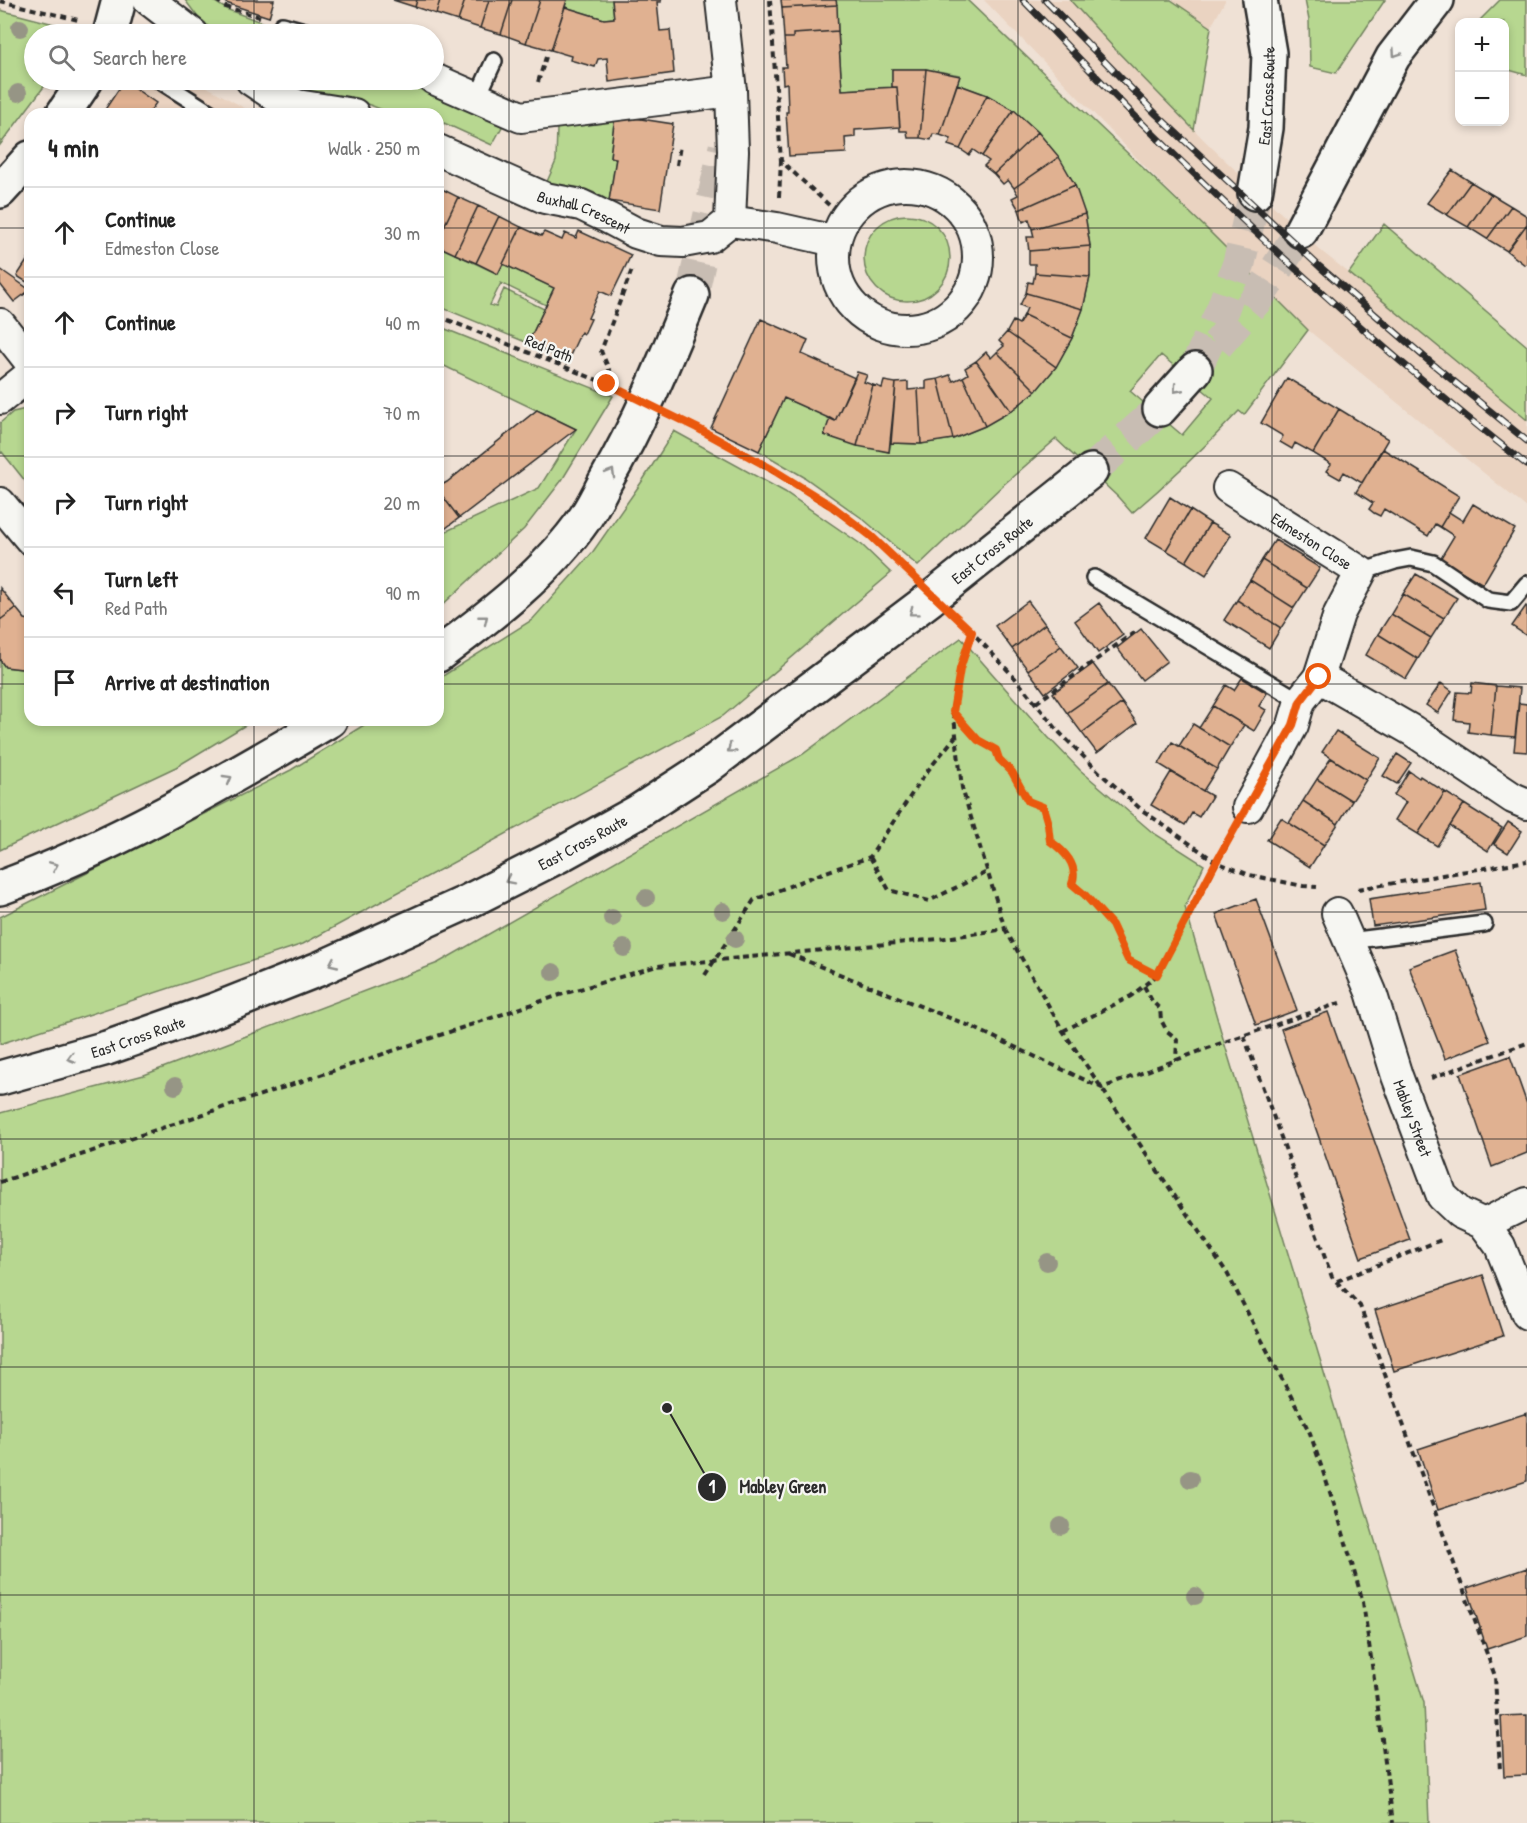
<!DOCTYPE html>
<html lang="en">
<head>
<meta charset="utf-8">
<style>
  :root { --surface:#fff; --page:#f2f2f2; --text:#222; --muted:#767676; --line:#e0e0e0 }
  body { margin:0; font-family:"Patrick Hand",sans-serif; background:var(--page); color:var(--text) }
  .controls { position:absolute; right:18px; top:18px; display:grid; overflow:hidden; border-radius:12px; box-shadow:0 3px 9px #0003 }
  .controls button { width:54px; height:54px; display:grid; place-items:center; padding:0; border:0; border-bottom:2px solid var(--line); background:var(--surface); color:var(--text); font:30px sans-serif }
  .stop { position:absolute; width:18px; height:18px; margin:-14px; border:4px solid #ea580c; border-radius:50%; background:#fff }
  .stop.end { background:#ea580c; border-color:#fff; box-shadow:0 2px 6px #0008 }
  .list { margin:0; padding:0; list-style:none }
  h2 { display:flex; justify-content:space-between; align-items:center; height:78px; margin:0; padding:0 24px; font-size:26px }
  h2 small { font-size:20px; font-weight:400; color:var(--muted) }
  .list li { display:grid; grid-template-columns:39px 1fr auto; gap:18px; align-items:center; box-sizing:border-box; height:90px; padding:0 24px; border-top:2px solid var(--line) }
  .list b { display:block; font-size:22px; white-space:nowrap }
  .list p { margin:0; font-size:20px; white-space:nowrap; color:var(--muted) }
  .list em { font-size:20px; font-style:normal; color:var(--muted) }
  .icon { flex:none; width:33px; height:33px; fill:none; stroke:currentColor; stroke-width:2; stroke-linecap:round; stroke-linejoin:round }
  .map { position:relative; flex:none; width:1527px; height:1823px; overflow:hidden }
  .search { position:absolute; background:var(--surface); box-shadow:0 3px 9px #0003; left:24px; top:24px; width:420px; height:66px; display:flex; align-items:center; gap:15px; box-sizing:border-box; padding:0 21px; border-radius:33px; color:var(--muted); font-size:22px }
  .panel { position:absolute; background:var(--surface); box-shadow:0 3px 9px #0003; left:24px; top:108px; width:420px; height:618px; border-radius:18px }
  .map>svg:first-child { display:block }
  .built { fill:#ead3c1 }
  .green { fill:#b7d790; stroke:#71815e; stroke-width:1.5; fill-rule:evenodd }
  .building { fill:#e0b191; stroke:#2b2b2b; stroke-width:1.5 }
  .lines { fill:none; stroke-linecap:round; stroke-linejoin:round }
  .trunk-tunnel { stroke:#c8bdb3; stroke-width:33; stroke-dasharray:33 16; stroke-linecap:butt }
  .service-casing { stroke:#2b2b2b; stroke-width:20 }
  .minor-casing { stroke:#2b2b2b; stroke-width:34 }
  .primary-casing { stroke:#2b2b2b; stroke-width:38 }
  .trunk-casing { stroke:#2b2b2b; stroke-width:38 }
  .path { stroke:#2b2b2b; stroke-width:4; stroke-dasharray:6 4.5; stroke-linecap:butt }
  .service { stroke:#f6f6f2; stroke-width:15 }
  .minor { stroke:#f6f6f2; stroke-width:30 }
  .primary { stroke:#f6f6f2; stroke-width:33 }
  .trunk { stroke:#f6f6f2; stroke-width:33 }
  .rail-casing { stroke:#2b2b2b; stroke-width:7 }
  .rail { stroke:#f6f6f2; stroke-width:4.5; stroke-dasharray:14; stroke-linecap:butt }
  .path-bridge { stroke:#2b2b2b; stroke-width:4; stroke-dasharray:6 4.5; stroke-linecap:butt }
  .tree { fill:#969585 }
  .oneway { stroke:#90908e }
  .route { stroke:#ea580c; stroke-width:8 }
  .grid { fill:none; stroke:#2b2b2b; stroke-width:1.5; stroke-opacity:0.55 }
  .labels { text-anchor:middle; stroke-width:4.5; stroke-linejoin:round; paint-order:stroke }
  .street-label { font-size:16px; fill:#2b2b2b; stroke:#f6f6f2 }
  .leader { fill:none; stroke:#2b2b2b; stroke-width:2 }
  .callout-dot { fill:#2b2b2b; stroke:#f6f6f2; stroke-width:2 }
  .mark-label { font-size:18px; text-anchor:middle; font-weight:bold; fill:#fff }
  .callout-label { font-size:18px; text-anchor:middle; font-weight:bold; fill:#2b2b2b; stroke:#f6f6f2; stroke-width:4.5; stroke-linejoin:round; paint-order:stroke }
</style>
</head>
<body>
<div class="map">
<svg width="1527" height="1823" viewBox="0 0 1527 1823">
  <rect width="100%" height="100%" fill="#efe1d5"/>
  <filter id="ink" filterUnits="userSpaceOnUse"><feTurbulence type="fractalNoise" baseFrequency=".0167" numOctaves="2"/><feDisplacementMap in="SourceGraphic" scale="12" xChannelSelector="R" yChannelSelector="G"/><feConvolveMatrix kernelMatrix="1 2 1 2 8 2 1 2 1" color-interpolation-filters="sRGB"/></filter>
  <g filter="url(#ink)">
    <path class="built" d="M984,0H1070L1114,48L1209,145L1321,251L1349,273L1384,224L1527,346V508L1308,330L1158,180Z
      M1171,0H1225V1L1211,27Z
      M125,80H195L255,114H102Z"/>
    <path class="green" d="M185,0H212L226,9L293,34H214L206,28Z
      M567,0H612L614,18L604,19L565,7Z
      M836,0H967L1207,229L1308,330L1244,415L1239,411C1205,447 1170,481 1132,513L1118,497L1056,439L1002,486L918,566L863,519L804,477L759,451L784,398L830,418L825,435L889,452L891,443L921,444L953,439L985,426L1011,411L1036,391L1056,367L1072,338L1083,309L1090,277V245L1085,214L987,95L957,84L960,75L926,69H892V87L842,90ZM1161,355L1213,398L1182,435L1130,391Z
      M1070,0H1171L1211,27L1194,130L1114,48Z
      M1305,0H1385L1336,73L1310,67L1309,20Z
      M1500,0H1527V75L1505,69L1504,22H1478Z
      M0,10L81,31L79,34H34V80H49L0,145Z
      M274,80H399L503,125L492,145L444,123L438,133V114H393L370,105L347,99L302,92Z
      M615,115L610,157L616,158L609,201C586,186 573,186 546,184L556,161L557,128Z
      M864 258a43 43 0 1 1 86 0a43 43 0 1 1-86 0Z
      M1384,224L1527,346V420L1349,273Z
      M438,246L498,274L503,264L554,288L546,305L501,283L490,305L496,307L504,289L544,309L528,343L438,306Z
      M438,326L613,396L562,480L524,529L438,609V535L539,488L576,429L438,363Z
      M30,408V427L27,430L30,434V487L2,452L0,453V423L13,412Z
      M674,431L785,492L862,545L891,573L723,716L303,944L0,1044V917L291,770L372,720H438V679L532,620L592,553L643,480Z
      M961,638L1048,737L1080,770L1152,832L1204,865L1185,907L1224,1042L1424,1703L1429,1823H0V1113L144,1075L438,963L803,754Z
      M0,660L5,667L30,670V720H254L176,767L0,850Z"/>
    <path class="building" d="M227,0H274L269,17L226,3Z
      M393,0H417L415,7Z
      M417,0H440L436,14L415,7Z
      M440,0H465L458,21L436,14Z
      M465,0H489L480,28L458,21Z
      M489,0H512L501,34L480,28Z
      M512,0H540L526,43L501,34Z
      M540,0H567L551,50L526,43Z
      M612,0H661V2H657L660,31L670,30L674,73L609,82L607,58L598,59L595,67L570,60L571,56L551,50L565,7L604,19L614,18Z
      M781,0H836L837,5L782,8Z
      M837,5L838,31L793,34V38H784L782,8Z
      M838,31L842,90L897,87L900,127L855,130V137L845,138L846,153L789,156L786,112H788L787,83L783,84L782,67H786L784,38H793V34Z
      M892,69H926L920,138H908L907,131H900L897,87H892Z
      M926,69L960,76L940,135L933,134L931,140L920,138Z
      M124,81L156,103L148,114H102Z
      M957,84L987,95L960,149L948,145L951,139L940,135Z
      M987,95L1014,110L982,156L973,150L969,155L960,149Z
      M1014,110L1038,132L994,174L984,166L989,161L982,156Z
      M615,115L673,124L660,209L609,201L616,158L610,157Z
      M1038,132L1059,157L1014,188L1008,180L1003,184L994,174Z
      M1059,157L1075,185L1019,210L1012,198L1018,195L1014,188Z
      M1452,170L1471,182L1447,215L1427,203Z
      M1471,182L1491,194L1468,227L1447,215Z
      M1075,185L1085,214L1032,229L1029,219L1023,222L1019,210Z
      M438,187L458,197L438,239Z
      M1491,194L1511,206L1487,239L1468,227Z
      M458,197L478,206L455,254L438,246V239Z
      M478,206L499,216L476,263L455,254Z
      M1511,206L1527,216V224L1507,251L1487,239Z
      M1085,214L1090,246L1029,251L1027,237H1034L1032,229Z
      M499,216L521,227L498,274L476,263Z
      M1527,224V263L1525,265L1507,251Z
      M521,227L541,236L544,232L562,240L565,233L576,238L579,231L631,255L611,296L600,291L588,318L591,319L584,334L581,332L567,362L528,343L554,288L503,264Z
      M1090,246V277L1035,273V264H1029V251Z
      M30,256V284L17,276Z
      M0,269L30,290L14,302L0,284Z
      M1035,273L1090,277L1083,309L1026,293L1028,282L1033,283Z
      M1026,293L1083,309L1072,338L1024,315L1027,308L1020,305Z
      M1024,315L1072,338L1056,367L1007,332L1013,321L1019,324Z
      M761,319L808,340L802,354L855,378L835,421L784,398L759,451L711,428Z
      M1007,332L1056,367L1036,391L997,352L1004,346L999,341Z
      M986,352L991,358L997,352L1036,391L1011,411L976,361Z
      M976,361L1011,411L985,426L963,377L968,374L965,368Z
      M857,372L867,375L864,382L873,385L857,446L824,435L830,418L835,421Z
      M950,375L953,381L963,377L985,426L953,439L938,379Z
      M1287,378L1339,409L1313,453L1295,443L1292,449L1280,442L1283,436L1261,423Z
      M938,379L953,439L921,444L918,389H926V381Z
      M884,381L896,383L889,452L857,446L873,385L882,388Z
      M908,382V390L918,389L921,444L891,443L896,383Z
      M1339,409L1388,439L1362,483L1344,472L1340,479L1326,471L1331,464L1313,453Z
      M537,410L576,429L459,518L438,490V487L447,482Z
      M1383,449L1459,496L1440,527L1435,524L1428,536L1384,509L1380,516L1374,513L1369,509L1373,503L1356,492Z
      M438,490L459,518L438,534Z
      M1170,497L1190,510L1166,550L1146,538Z
      M1473,504L1515,529L1483,584L1440,559L1454,536L1440,527L1449,512L1463,521Z
      M1190,510L1210,523L1186,562L1166,550Z
      M1210,523L1231,535L1206,575L1186,562Z
      M1275,540L1320,568L1307,588L1262,560Z
      M1262,560L1307,588L1294,608L1250,580Z
      M1416,574L1457,598L1444,618L1403,594Z
      M1250,580L1294,608L1281,628L1237,600Z
      M0,588L16,608L0,620Z
      M1403,594L1444,618L1431,638L1391,614Z
      M1237,600L1281,628L1269,648L1224,620Z
      M1028,601L1045,624L1012,649L995,626Z
      M1099,603L1123,635L1098,653L1075,621Z
      M1526,606L1527,607V636L1512,626Z
      M16,608L25,619L30,620V670L5,667L0,660V620Z
      M1391,614L1431,638L1418,659L1378,634Z
      M1045,624L1061,646L1028,670L1012,649Z
      M1141,629L1167,661L1142,680L1117,648Z
      M1378,634L1418,659L1406,679L1366,655Z
      M1061,646L1078,668L1045,693L1028,670Z
      M1093,664L1108,684L1067,713L1053,693Z
      M1242,678L1267,693L1259,706L1266,710L1254,731L1213,706L1226,685L1234,690Z
      M1441,683L1452,691L1438,713L1426,705Z
      M1472,683L1496,686L1491,735L1468,732L1469,722L1454,720L1457,692L1471,693Z
      M1108,684L1122,703L1082,733L1067,713Z
      M1496,686L1520,688L1515,737L1491,735Z
      M1122,703L1137,723L1097,753L1082,733Z
      M1519,703L1527,704V752L1514,751Z
      M1213,706L1244,725L1230,747L1199,728Z
      M1193,724L1230,747L1217,769L1179,746Z
      M1336,731L1380,758L1366,780L1322,752Z
      M1172,742L1217,769L1203,791L1159,764Z
      M1397,754L1411,763L1397,784L1383,776Z
      M1331,758L1366,780L1352,801L1317,779Z
      M1409,771L1419,778L1420,776L1445,792L1418,834L1395,820L1406,802L1394,795Z
      M1171,772L1212,796L1199,817L1192,813L1185,825L1151,805Z
      M1317,779L1352,801L1338,824L1303,801Z
      M1445,792L1464,804L1437,846L1418,834Z
      M1303,801L1338,824L1324,845L1289,823Z
      M1464,804L1502,828L1488,851L1450,826Z
      M1281,818L1324,845L1310,867L1267,840Z
      M1508,822L1522,831L1508,853L1494,844Z
      M1481,882L1485,910L1373,926L1369,899Z
      M1256,899L1297,1010L1256,1025L1216,914Z
      M1455,950L1490,1041L1445,1059L1409,967Z
      M1328,1012L1410,1240L1361,1258L1281,1029Z
      M1510,1056L1527,1104V1153L1492,1167L1460,1074Z
      M1483,1275L1503,1336L1394,1371L1375,1310Z
      M1527,1413V1481L1438,1510L1418,1449Z
      M1527,1568V1636L1487,1649L1467,1588Z
      M1527,1715V1775L1504,1776L1501,1716Z"/>
    <g class="lines">
      <path class="trunk-tunnel" d="M692,295L725,147
        M1217,345L1257,299L1301,231
        M1195,370L1223,308L1239,263L1255,193
        M1091,471L1160,409"/>
      <defs>
        <path id="service" d="M282,25L315,34
          M159,80L212,114
          M477,98L494,61
          M1361,572L1395,561L1411,558L1433,563L1488,600L1511,603L1527,584
          M1094,578L1300,701
          M1349,941L1484,924"/>
        <g id="minor">
          <path d="M149,0L193,34"/>
          <path d="M434,79L521,117L731,91"/>
          <path d="M251,80L275,96L297,105L354,114"/>
          <path id="s1" d="M438,150L545,198L581,205L608,218L636,233L661,241L683,242L710,237L730,221L733,151L731,91L721,0"/>
          <circle cx="906" cy="257" r="72"/>
          <path d="M730,221L777,228L835,241"/>
          <path d="M0,324L30,362"/>
          <path d="M0,399L30,375"/>
          <path id="s2" d="M1228,488L1361,572L1339,614L1319,677L1300,701L1293,725L1248,807"/>
          <path d="M0,503L30,539"/>
          <path d="M1319,677L1413,731L1513,798L1527,804"/>
          <path id="s3" d="M1337,913L1371,992L1397,1076L1442,1196L1460,1213L1484,1224"/>
          <path d="M1527,1203L1484,1224L1500,1246L1527,1314"/>
        </g>
        <path id="primary" d="M110,34L119,0
          M63,114L86,80
          M0,191L30,158"/>
        <g id="trunk">
          <path id="s4" d="M1255,193L1266,128L1269,53L1260,0"/>
          <path d="M1301,231L1393,57L1437,0"/>
          <path d="M1160,409L1195,370"/>
          <path d="M438,655C491,615 547,573 585,518C593,506 599,494 605,482C640,422 666,358 692,295"/>
          <path d="M0,888C116,846 224,782 330,720"/>
          <path id="s5" d="M0,1078L107,1048L215,1010L319,969L465,903L558,856L636,813L707,767L930,599L1091,471"/>
        </g>
      </defs>
      <use href="#service" class="service-casing"/>
      <use href="#minor" class="minor-casing"/>
      <use href="#primary" class="primary-casing"/>
      <use href="#trunk" class="trunk-casing"/>
      <path class="path" d="M216,0L226,7L260,17
        M770,0L781,161L830,206
        M0,1L78,20
        M538,82L546,57
        M677,165L680,145
        M779,197L781,161
        M438,316L612,386
        M607,384L611,374L601,351L633,267
        M697,428C757,461 816,494 871,536
        M1036,703L1136,631
        M954,713L978,740L996,750L999,759L1012,772L1028,801L1043,807L1048,824L1050,841C1064,851 1079,865 1073,884L1085,895L1112,925L1128,960L1157,975
        M870,857L889,890L929,901L987,872
        M1358,889L1527,861
        M1005,929L1063,1031L1227,1273L1310,1433L1339,1519L1363,1602L1376,1693L1393,1823
        M789,954L970,1026L1102,1088L1224,1042L1340,1003
        M705,975L754,900L820,874L870,857L925,774L956,736
        M1144,986L1152,1001L1160,1009L1161,1020L1167,1031L1177,1039L1176,1061
        M1063,1031L1131,996L1157,975L1232,834
        M1244,1036L1332,1277L1360,1306L1495,1676L1500,1771
        M1431,1078L1527,1043
        M0,1182L563,994L657,966L939,939L1005,929L962,788L953,708L960,669L972,632L1015,678L1060,733L1100,773L1142,810L1216,862L1250,875L1303,886L1317,887
        M1337,1281L1441,1240"/>
      <use href="#service" class="service"/>
      <use href="#minor" class="minor"/>
      <use href="#primary" class="primary"/>
      <use href="#trunk" class="trunk"/>
      <defs>
        <path id="rail" d="M1023,0C1064,42 1104,86 1146,127C1267,246 1393,360 1527,465
          M1045,0L1156,114L1320,267L1429,361L1527,441"/>
      </defs>
      <use href="#rail" class="rail-casing"/>
      <use href="#rail" class="rail"/>
      <path class="path-bridge" d="M612,386L697,428
        M871,536L972,632"/>
    </g>
    <g class="tree">
      <circle cx="20" cy="28" r="9"/>
      <circle cx="18" cy="93" r="9"/>
      <circle cx="646" cy="898" r="9"/>
      <circle cx="723" cy="911" r="9"/>
      <circle cx="612" cy="918" r="9"/>
      <circle cx="735" cy="939" r="9"/>
      <circle cx="624" cy="948" r="9"/>
      <circle cx="553" cy="972" r="9"/>
      <circle cx="175" cy="1086" r="9"/>
      <circle cx="1047" cy="1262" r="9"/>
      <circle cx="1190" cy="1479" r="9"/>
      <circle cx="1061" cy="1526" r="9"/>
      <circle cx="1195" cy="1596" r="9"/>
    </g>
    <defs><path id="oneway-chevron" d="M-2-3.5L2.5 0L-2 3.5" fill="none" stroke-width="1.6" stroke-linecap="round" stroke-linejoin="round" transform="scale(1.5)"/></defs>
    <g class="oneway">
      <use href="#oneway-chevron" transform="translate(1396 53) rotate(124)"/>
      <use href="#oneway-chevron" transform="translate(1177 389) rotate(132)"/>
      <use href="#oneway-chevron" transform="translate(611 473) rotate(-60)"/>
      <use href="#oneway-chevron" transform="translate(913 612) rotate(143)"/>
      <use href="#oneway-chevron" transform="translate(484 619) rotate(-39)"/>
      <use href="#oneway-chevron" transform="translate(731 749) rotate(143)"/>
      <use href="#oneway-chevron" transform="translate(228 779) rotate(-30)"/>
      <use href="#oneway-chevron" transform="translate(54 866) rotate(-23)"/>
      <use href="#oneway-chevron" transform="translate(509 880) rotate(153)"/>
      <use href="#oneway-chevron" transform="translate(333 963) rotate(155)"/>
      <use href="#oneway-chevron" transform="translate(71 1058) rotate(164)"/>
    </g>
  </g>
  <g class="lines" filter="url(#ink)">
    <path class="route" d="M607,384L697,428L770,468L833,507L871,536L972,632L960,669L953,712L978,740L996,750L999,759L1012,772L1028,801L1043,807L1048,824L1050,841C1064,851 1079,865 1072,884L1085,895L1112,925L1128,960L1157,975L1216,862L1293,725L1300,702L1319,677"/>
  </g>
  <path class="grid" d="M254,0V34M509,0V1823M764,0V1823M1018,0V1823M1272,0V1823M254,80V114M0,228H30M438,228H1527M0,456H30M438,456H1527M0,684H30M438,684H1527M254,720V1823M0,912H1527M0,1139H1527M0,1367H1527M0,1595H1527"/>
  <g class="labels">
    <g class="street-label">
      <text dy="6" stroke="none"><textPath href="#s4" startOffset="98">East Cross Route</textPath></text>
      <text dy="6" stroke="none"><textPath href="#s1" startOffset="159">Buxhall Crescent</textPath></text>
      <text transform="translate(549 348) rotate(22)" y="6">Red Path</text>
      <text dy="6" stroke="none"><textPath href="#s2" startOffset="99">Edmeston Close</textPath></text>
      <text dy="6" stroke="none"><textPath href="#s5" startOffset="1134">East Cross Route</textPath></text>
      <text dy="6" stroke="none"><textPath href="#s5" startOffset="630">East Cross Route</textPath></text>
      <text dy="6" stroke="none"><textPath href="#s5" startOffset="144">East Cross Route</textPath></text>
      <text dy="6" stroke="none"><textPath href="#s3" startOffset="219">Mabley Street</textPath></text>
    </g>
  </g>
  <path class="leader" d="M667 1408L712 1487"/>
  <g class="callout-dot">
    <circle cx="667" cy="1408" r="6"/>
    <circle cx="712" cy="1487" r="15"/>
  </g>
  <g class="mark-label">
    <text x="712" y="1493">1</text>
  </g>
  <g class="callout-label">
    <text x="783" y="1493">Mabley Green</text>
  </g>
</svg>
<div class="controls">
<button>+</button>
<button>−</button>
</div>
<div class="stop" style="left:1319px;top:677px"></div>
<div class="stop end" style="left:607px;top:384px"></div>
<div class="search"><svg class="icon" aria-label="search" viewBox="0 0 24 24"><circle cx="10" cy="10" r="6"/><path d="M15 15l6 6"/></svg>Search here</div>
<section class="panel">
<h2>4 min<small>Walk · 250 m</small></h2>
<ul class="list">
<li><svg class="icon" aria-label="ahead" viewBox="0 0 24 24"><path d="M12 20V5M6 11l6-6 6 6"/></svg><div><b>Continue</b><p>Edmeston Close</p></div><em>30 m</em></li>
<li><svg class="icon" aria-label="ahead" viewBox="0 0 24 24"><path d="M12 20V5M6 11l6-6 6 6"/></svg><div><b>Continue</b></div><em>40 m</em></li>
<li><svg class="icon" aria-label="right" viewBox="0 0 24 24"><path d="M7 20v-9h11M14 6l5 5-5 5"/></svg><div><b>Turn right</b></div><em>70 m</em></li>
<li><svg class="icon" aria-label="right" viewBox="0 0 24 24"><path d="M7 20v-9h11M14 6l5 5-5 5"/></svg><div><b>Turn right</b></div><em>20 m</em></li>
<li><svg class="icon" aria-label="left" viewBox="0 0 24 24"><path d="M17 20v-9H6M10 6l-5 5 5 5"/></svg><div><b>Turn left</b><p>Red Path</p></div><em>90 m</em></li>
<li><svg class="icon" aria-label="arrive" viewBox="0 0 24 24"><path d="M6 21V4h12l-3 4 3 4H6"/></svg><div><b>Arrive at destination</b></div></li>
</ul>
</section>
</div>
</body>
</html>
